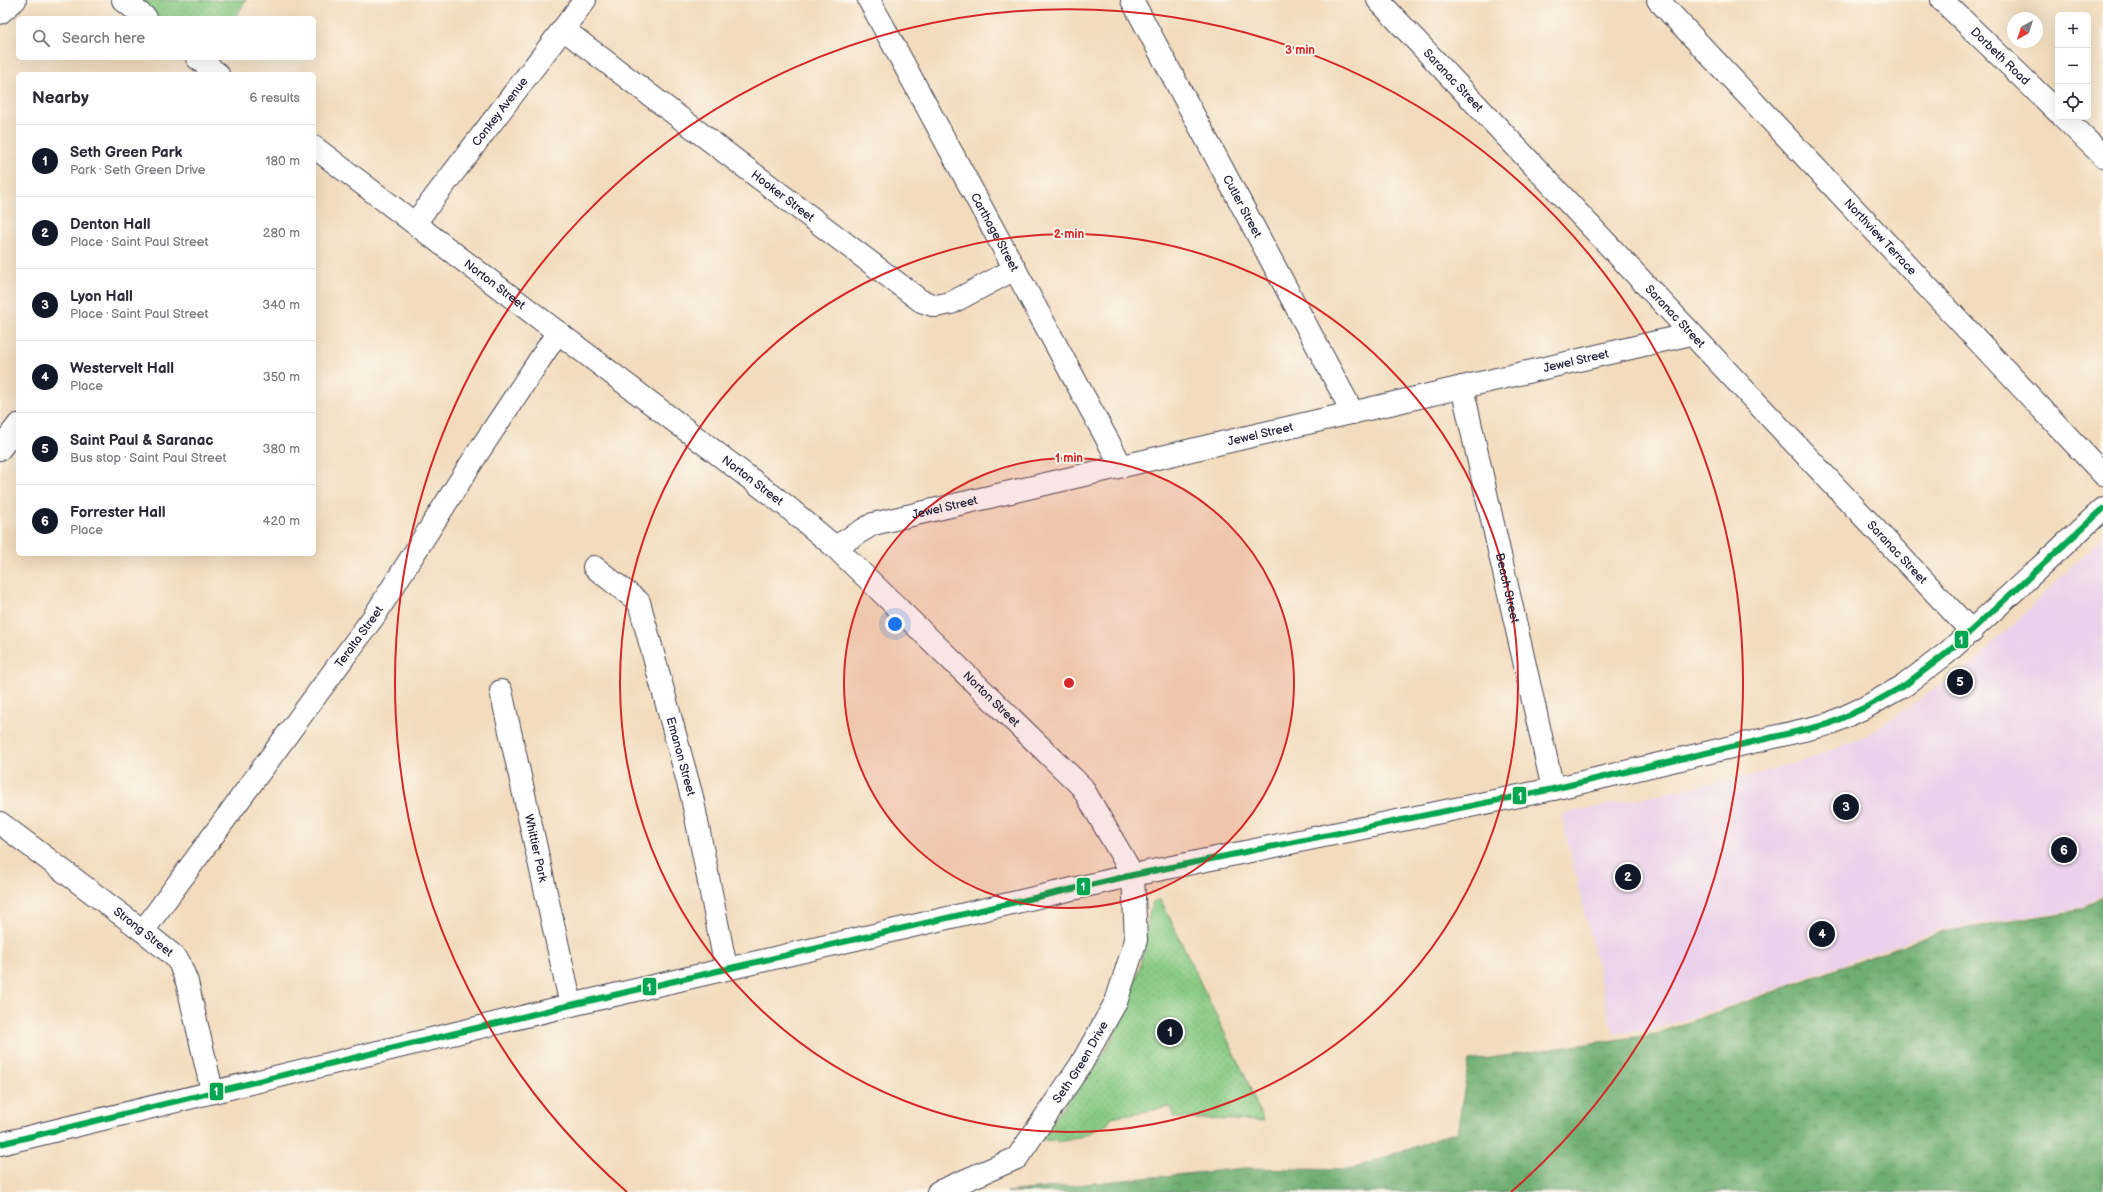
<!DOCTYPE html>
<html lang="en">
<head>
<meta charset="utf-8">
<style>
  :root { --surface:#fff; --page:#f7f7f7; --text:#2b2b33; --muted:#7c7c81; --line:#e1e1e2; --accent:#111827 }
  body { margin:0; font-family:"Balsamiq Sans",sans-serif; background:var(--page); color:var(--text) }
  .controls { position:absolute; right:12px; top:12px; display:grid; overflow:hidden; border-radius:6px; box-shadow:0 4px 16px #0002 }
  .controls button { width:36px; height:36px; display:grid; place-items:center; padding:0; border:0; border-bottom:1px solid var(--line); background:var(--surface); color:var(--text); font:20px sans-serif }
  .compass { position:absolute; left:2007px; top:12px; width:36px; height:36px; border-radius:50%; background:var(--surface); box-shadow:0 4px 16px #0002; rotate:219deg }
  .you { position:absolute; left:895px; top:624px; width:14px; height:14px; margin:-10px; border:3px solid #fff; border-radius:50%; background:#1a73e8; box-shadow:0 0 0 6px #1a73e833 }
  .badge { display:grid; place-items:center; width:26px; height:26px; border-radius:50%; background:var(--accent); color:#fff; font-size:13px; font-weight:700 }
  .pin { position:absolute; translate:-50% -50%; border:2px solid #fff; box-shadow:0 1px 4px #0006 }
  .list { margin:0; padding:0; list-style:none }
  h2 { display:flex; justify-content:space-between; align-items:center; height:52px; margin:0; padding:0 16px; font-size:17px }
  h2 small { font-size:13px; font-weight:400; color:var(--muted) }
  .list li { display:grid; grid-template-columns:26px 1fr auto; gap:12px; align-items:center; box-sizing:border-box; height:72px; padding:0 16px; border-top:1px solid var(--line) }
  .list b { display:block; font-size:15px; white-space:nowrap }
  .list p { margin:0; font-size:13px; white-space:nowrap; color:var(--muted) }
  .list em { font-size:13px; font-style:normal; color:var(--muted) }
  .icon { flex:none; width:22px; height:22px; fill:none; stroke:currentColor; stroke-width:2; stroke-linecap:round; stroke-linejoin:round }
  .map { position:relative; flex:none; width:2103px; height:1192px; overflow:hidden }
  .search { position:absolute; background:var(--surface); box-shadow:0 4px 16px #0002; left:16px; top:16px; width:300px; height:44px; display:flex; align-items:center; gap:10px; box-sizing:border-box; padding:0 14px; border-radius:6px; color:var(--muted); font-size:15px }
  .panel { position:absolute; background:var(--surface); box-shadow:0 4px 16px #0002; left:16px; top:72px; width:300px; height:484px; border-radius:6px }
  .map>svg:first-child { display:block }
  .built { fill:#ebd1eb }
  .grass { fill:url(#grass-dots); stroke:#55765f }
  .forest { fill:url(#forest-crowns); stroke:#486856 }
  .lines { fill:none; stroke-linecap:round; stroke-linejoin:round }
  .street-casing { stroke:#413e4e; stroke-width:24 }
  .secondary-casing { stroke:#413e4e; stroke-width:24 }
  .street { stroke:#fff; stroke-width:22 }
  .secondary { stroke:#fff; stroke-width:22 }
  .bus-1-casing { stroke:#fbf7ec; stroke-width:9 }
  .bus-1 { stroke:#00a651; stroke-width:6 }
  .ring { fill:none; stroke:#d62828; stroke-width:2 }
  .labels { text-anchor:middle; stroke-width:4; stroke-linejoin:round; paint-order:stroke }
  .street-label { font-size:12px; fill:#22223b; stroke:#fbf7ec }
  .centre { fill:#d62828; stroke:#fbf7ec; stroke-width:2 }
  .ring-label { font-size:12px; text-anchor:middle; font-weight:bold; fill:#d62828; stroke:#fbf7ec; stroke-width:4; stroke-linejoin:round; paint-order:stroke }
  .line-badge { stroke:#fbf7ec; stroke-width:1.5 }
  .badge-label { font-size:11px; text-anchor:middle; font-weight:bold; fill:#fff }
</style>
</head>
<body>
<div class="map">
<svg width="2103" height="1192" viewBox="0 0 2103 1192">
  <defs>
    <pattern id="grass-dots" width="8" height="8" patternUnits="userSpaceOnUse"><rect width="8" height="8" fill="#88ca83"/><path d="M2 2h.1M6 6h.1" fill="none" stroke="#75ad72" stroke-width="1.8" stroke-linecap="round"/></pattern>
    <pattern id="forest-crowns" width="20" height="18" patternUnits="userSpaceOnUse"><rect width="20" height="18" fill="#6eae71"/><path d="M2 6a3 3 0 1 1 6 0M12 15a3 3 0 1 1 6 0" fill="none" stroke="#5a8d5e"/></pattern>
  </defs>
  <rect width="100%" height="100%" fill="#fbf7ec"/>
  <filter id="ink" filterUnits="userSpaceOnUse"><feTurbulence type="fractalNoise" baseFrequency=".025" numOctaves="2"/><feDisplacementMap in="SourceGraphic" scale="8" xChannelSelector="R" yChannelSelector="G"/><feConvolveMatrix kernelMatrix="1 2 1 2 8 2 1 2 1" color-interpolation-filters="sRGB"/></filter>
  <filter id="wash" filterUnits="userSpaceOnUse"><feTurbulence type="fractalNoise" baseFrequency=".012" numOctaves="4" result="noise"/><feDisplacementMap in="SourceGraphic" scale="16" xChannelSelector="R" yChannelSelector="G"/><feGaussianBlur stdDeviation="0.9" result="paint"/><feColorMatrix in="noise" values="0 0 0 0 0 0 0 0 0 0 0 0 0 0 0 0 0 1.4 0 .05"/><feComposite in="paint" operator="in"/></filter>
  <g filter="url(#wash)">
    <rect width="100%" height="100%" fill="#f3dcbd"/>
    <path class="built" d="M2103,536V894L2081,908L1934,931L1736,1003L1653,1030L1613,1034L1561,814L1749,776L1813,758L1864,737L1972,664Z"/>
    <path class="grass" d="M123,0H218L220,2L221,0H247L234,18H146Z
      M1159,899L1164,906L1247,1080L1263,1121L1174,1118L1170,1107L1111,1117L1107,1125C1085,1134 1066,1147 1042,1139L1059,1111L1083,1084L1104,1053L1126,1012L1140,966L1151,903Z"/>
    <path class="forest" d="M2103,896V1192H1006L1244,1168L1349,1170L1457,1132L1469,1061L1656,1034L1937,933L2081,910Z"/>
  </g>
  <g filter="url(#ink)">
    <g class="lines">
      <defs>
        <g id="street">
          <path id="s1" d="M869,0L1121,465"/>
          <path id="s2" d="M1132,0L1353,413"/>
          <path id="s3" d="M1378,0L1972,632"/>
          <path id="s4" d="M1658,0L2103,474"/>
          <path id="s5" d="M1942,0L2058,112"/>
          <path d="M0,13L15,0"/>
          <path id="s6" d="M563,29L921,301L936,306L951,303L1015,269"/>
          <path d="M2063,117L2103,156"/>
          <path id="s7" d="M415,223L585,0"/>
          <path id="s8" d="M1462,387L1553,789"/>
          <path d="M0,449L18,425"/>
          <path id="s9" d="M835,547L873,524L1691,334"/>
          <path id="s10" d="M594,567L639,602L692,797L726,968"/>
          <path id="s11" d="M501,691L571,1005"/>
          <path id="s12" d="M0,823L143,931L173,955L179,962L187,982L212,1091"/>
          <path id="s13" d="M143,931L375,615L479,451L558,332"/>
          <path id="s14" d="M938,1192L1017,1158L1080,1066L1116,1002L1136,940L1133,875"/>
        </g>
        <g id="secondary">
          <path d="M123,0L146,18"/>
          <path d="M197,58L218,74"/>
          <path id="s15" d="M314,147L785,505L835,547L1082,787L1133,875"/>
          <path d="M0,1144L571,1005L1133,875L1553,789L1829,724L1866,707L1905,685L1947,653L2103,509"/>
        </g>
      </defs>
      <use href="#street" class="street-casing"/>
      <use href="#secondary" class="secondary-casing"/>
      <use href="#street" class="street"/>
      <use href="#secondary" class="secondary"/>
      <defs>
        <path id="bus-1" d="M0,1144L571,1005L1133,875L1553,789L1829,724L1866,707L1905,685L1947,653L2103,509"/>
      </defs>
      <use href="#bus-1" class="bus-1-casing"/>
      <use href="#bus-1" class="bus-1"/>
    </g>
  </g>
  <circle cx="1069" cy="683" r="225" fill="#d62828" fill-opacity=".12"/>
  <g class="ring">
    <circle cx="1069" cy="683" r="225"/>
    <circle cx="1069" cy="683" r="449"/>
    <path d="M627 1192A674 674 0 1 1 1511 1192"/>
  </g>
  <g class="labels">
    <g class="street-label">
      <text dy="4" stroke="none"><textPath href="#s5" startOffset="81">Dorbeth Road</textPath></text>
      <text dy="4" stroke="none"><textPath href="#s3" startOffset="110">Saranac Street</textPath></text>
      <text dy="4" stroke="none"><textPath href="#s7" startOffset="140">Conkey Avenue</textPath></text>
      <text dy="4" stroke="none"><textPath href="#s6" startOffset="276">Hooker Street</textPath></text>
      <text dy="4" stroke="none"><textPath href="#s2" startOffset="234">Cutler Street</textPath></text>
      <text dy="4" stroke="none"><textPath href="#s1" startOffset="264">Carthage Street</textPath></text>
      <text dy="4" stroke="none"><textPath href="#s4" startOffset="325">Northview Terrace</textPath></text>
      <text dy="4" stroke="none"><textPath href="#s15" startOffset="227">Norton Street</textPath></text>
      <text dy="4" stroke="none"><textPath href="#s3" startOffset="434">Saranac Street</textPath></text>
      <text dy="4" stroke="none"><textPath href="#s9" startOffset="766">Jewel Street</textPath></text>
      <text dy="4" stroke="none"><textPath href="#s9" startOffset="442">Jewel Street</textPath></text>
      <text dy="4" stroke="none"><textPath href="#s15" startOffset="551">Norton Street</textPath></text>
      <text dy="4" stroke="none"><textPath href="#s9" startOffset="118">Jewel Street</textPath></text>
      <text dy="4" stroke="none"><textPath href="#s3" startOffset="758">Saranac Street</textPath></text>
      <text dy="4" stroke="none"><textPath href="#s8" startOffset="206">Beach Street</textPath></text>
      <text dy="4" stroke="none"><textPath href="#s13" startOffset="365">Teralta Street</textPath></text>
      <text dy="4" stroke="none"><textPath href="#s15" startOffset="875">Norton Street</textPath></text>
      <text dy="4" stroke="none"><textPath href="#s10" startOffset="217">Emanon Street</textPath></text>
      <text dy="4" stroke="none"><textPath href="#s11" startOffset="161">Whittier Park</textPath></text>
      <text dy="4" stroke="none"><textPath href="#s12" startOffset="180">Strong Street</textPath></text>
      <text dy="4" stroke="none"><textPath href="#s14" startOffset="201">Seth Green Drive</textPath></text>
    </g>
  </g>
  <circle cx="1069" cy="683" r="6" class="centre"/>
  <g class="ring-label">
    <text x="1300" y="54">3 min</text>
    <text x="1069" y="238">2 min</text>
    <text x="1069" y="462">1 min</text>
  </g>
  <g class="line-badge">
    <rect x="1954" y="630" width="15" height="19" rx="4" fill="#00a651"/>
    <rect x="1512" y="786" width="15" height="19" rx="4" fill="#00a651"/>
    <rect x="1076" y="877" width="15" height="19" rx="4" fill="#00a651"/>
    <rect x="642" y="977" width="15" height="19" rx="4" fill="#00a651"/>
    <rect x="209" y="1082" width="15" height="19" rx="4" fill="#00a651"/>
  </g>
  <g class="badge-label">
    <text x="1961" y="644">1</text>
    <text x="1520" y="800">1</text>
    <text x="1083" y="890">1</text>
    <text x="649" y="991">1</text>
    <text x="216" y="1095">1</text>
  </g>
</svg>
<div class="controls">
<button>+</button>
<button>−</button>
<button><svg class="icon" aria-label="locate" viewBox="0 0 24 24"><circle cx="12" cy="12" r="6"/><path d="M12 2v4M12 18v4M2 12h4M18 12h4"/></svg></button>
</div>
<svg class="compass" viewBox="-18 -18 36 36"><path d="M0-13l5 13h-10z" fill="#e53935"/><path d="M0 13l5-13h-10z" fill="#7c7c81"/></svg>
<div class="you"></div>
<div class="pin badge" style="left:1170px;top:1032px">1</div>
<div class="pin badge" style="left:1628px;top:877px">2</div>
<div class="pin badge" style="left:1846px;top:807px">3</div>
<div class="pin badge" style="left:1822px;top:934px">4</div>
<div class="pin badge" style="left:1960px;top:682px">5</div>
<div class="pin badge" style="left:2064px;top:850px">6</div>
<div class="search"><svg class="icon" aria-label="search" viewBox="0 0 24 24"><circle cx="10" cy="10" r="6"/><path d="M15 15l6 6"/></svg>Search here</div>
<section class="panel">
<h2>Nearby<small>6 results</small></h2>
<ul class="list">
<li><span class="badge">1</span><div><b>Seth Green Park</b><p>Park · Seth Green Drive</p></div><em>180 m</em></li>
<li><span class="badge">2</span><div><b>Denton Hall</b><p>Place · Saint Paul Street</p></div><em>280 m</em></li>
<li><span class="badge">3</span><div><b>Lyon Hall</b><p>Place · Saint Paul Street</p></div><em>340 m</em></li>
<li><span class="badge">4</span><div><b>Westervelt Hall</b><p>Place</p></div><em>350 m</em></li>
<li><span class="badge">5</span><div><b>Saint Paul &amp; Saranac</b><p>Bus stop · Saint Paul Street</p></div><em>380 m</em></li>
<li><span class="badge">6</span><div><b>Forrester Hall</b><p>Place</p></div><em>420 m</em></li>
</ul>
</section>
</div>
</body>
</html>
